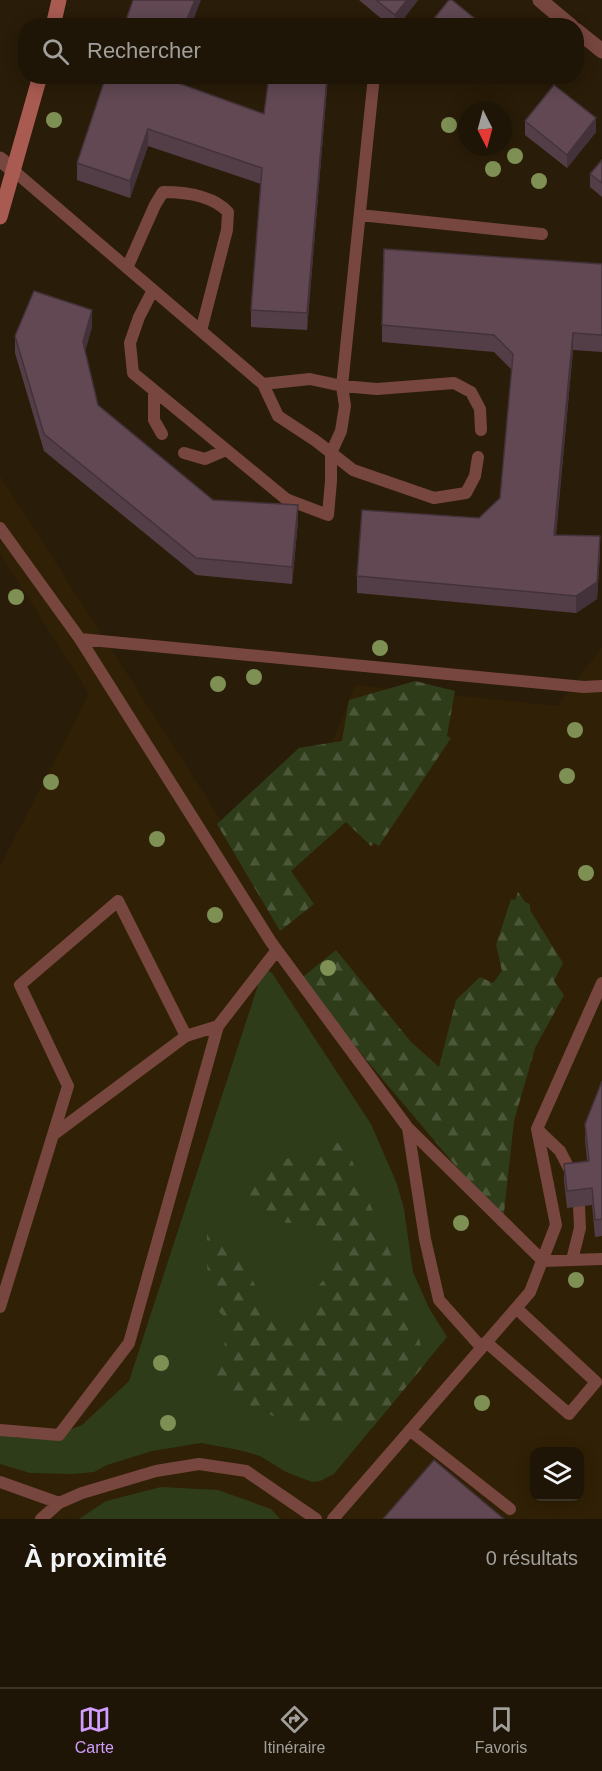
<!DOCTYPE html>
<html lang="fr">
<head>
<meta charset="utf-8">
<style>
  :root { --surface:#1f1506; --page:#2c2214; --text:#f1f3f6; --muted:#a19f9b; --line:#3c3428; --accent:#d19dfe }
  body { margin:0; font-family:Helvetica,sans-serif; background:var(--page); color:var(--text) }
  .controls { position:absolute; right:18px; bottom:18px; display:grid; overflow:hidden; border-radius:12px; box-shadow:0 3px 15px #0003 }
  .controls button { width:54px; height:54px; display:grid; place-items:center; padding:0; border:0; border-bottom:2px solid var(--line); background:var(--surface); color:var(--text); font:30px sans-serif }
  .compass { position:absolute; left:458px; top:102px; width:54px; height:54px; border-radius:50%; background:var(--surface); box-shadow:0 3px 15px #0003; rotate:174deg }
  .list { margin:0; padding:0; list-style:none }
  h2 { display:flex; justify-content:space-between; align-items:center; height:78px; margin:0; padding:0 24px; font-size:26px }
  h2 small { font-size:20px; font-weight:400; color:var(--muted) }
  .icon { flex:none; width:33px; height:33px; fill:none; stroke:currentColor; stroke-width:2; stroke-linecap:round; stroke-linejoin:round }
  .map { position:relative; flex:none; width:602px; height:1519px; overflow:hidden }
  .search { position:absolute; background:var(--surface); box-shadow:0 3px 15px #0003; left:18px; right:18px; top:18px; height:66px; display:flex; align-items:center; gap:15px; box-sizing:border-box; padding:0 21px; border-radius:24px; color:var(--muted); font-size:22px }
  .sheet { height:168px; background:var(--surface) }
  nav { display:flex; justify-content:space-around; align-items:center; box-sizing:border-box; height:84px; border-top:2px solid var(--line); background:var(--surface); font-size:16px; color:var(--muted) }
  nav a { display:grid; justify-items:center; gap:3px }
  nav .on { color:var(--accent) }
  .map>svg:first-child { display:block }
  .built { fill:#302005; fill-rule:evenodd }
  .green { fill:#2e3c1a }
  .forest { fill:url(#forest-firs) }
  .lines { fill:none; stroke-linecap:round; stroke-linejoin:round }
  .lane { stroke:#77463f; stroke-width:12 }
  .street { stroke:#77463f; stroke-width:15 }
  .secondary { stroke:#a95b51; stroke-width:15 }
  .tree { fill:#7f9055 }
  .wall { fill:#533e47 }
  .shaded-wall { fill:#44323a }
  .building { fill:#614853; stroke:#44323a; stroke-width:1.5 }
</style>
</head>
<body>
<div class="map">
<svg width="602" height="1519" viewBox="0 0 602 1519">
  <defs>
    <pattern id="forest-firs" width="22" height="20" patternUnits="userSpaceOnUse" patternTransform="scale(1.5)"><rect width="22" height="20" fill="#2e3c1a"/><path d="M5 1l3.5 6h-7zM16 11l3.5 6h-7z" fill="#4c573a"/></pattern>
  </defs>
  <rect width="100%" height="100%" fill="#291c08"/>
  <path class="built" d="M0,476L223,823L330,748L355,685L558,706L602,647V1519H0V866L89,694L0,554ZM534,1452H580V1496H534Z"/>
  <path class="green" d="M268,970L272,973L371,1124L397,1184L404,1209L413,1272L429,1308L447,1337L334,1474L320,1481L312,1482L286,1472L260,1456L239,1450L201,1443L152,1451L107,1465L94,1472L72,1474L30,1473L0,1464V1434L18,1438L65,1431L82,1425L129,1381L258,985L256,975Z
    M161,1487L218,1490L271,1509L280,1519H79L106,1501Z"/>
  <path class="forest" d="M415,681L455,691L447,736L451,738L379,846L374,843L371,846L346,822L291,871L314,904L280,931L217,824L299,748L342,741L349,700Z
    M518,892L525,902L530,904V910L563,963L554,981L564,995L535,1048L514,1121L503,1222L299,980L336,950L411,1042L439,1067L456,1000L480,977L493,983L502,971L496,945L511,899L515,900Z
    M344,1141L411,1303L425,1364L373,1427L341,1425L315,1428L243,1407L215,1374L224,1348L228,1321L212,1304L207,1265V1229L247,1269L269,1313L296,1319L320,1284L335,1267L326,1243L310,1222L287,1223L244,1207L255,1174L283,1160Z"/>
  <g class="lines">
    <path class="lane" d="M14,171L263,384
      M360,215L542,234
      M127,268L155,205L163,192C186,192 212,195 228,212L227,230L201,331
      M153,290L139,317L130,343L133,373L286,499L328,515L331,481V453L341,431L345,406L342,386L374,76
      M154,390V420L162,434
      M184,453L205,459L226,450
      M478,457L475,476L466,493L434,498L353,470L316,441L278,416L263,384L310,379L342,386L377,389L454,383L471,392L480,409L481,430
      M0,528L80,639L271,942L408,1128L543,1261L602,1259
      M80,639L584,687L602,686
      M218,1026L277,950
      M408,1128L425,1239L439,1300L481,1347
      M537,1129L560,1151L573,1176
      M53,1135L186,1036
      M572,1260L580,1228L579,1206
      M0,1307L68,1086L20,985L118,901L186,1036L218,1026L129,1343L59,1435L0,1430
      M486,1342L569,1414L596,1382L516,1308
      M411,1431L510,1509
      M0,1482L59,1503
      M41,1519L59,1503L82,1493L156,1471L199,1464L246,1471L316,1519
      M333,1519L530,1292L556,1225L537,1129L602,983"/>
    <path class="street" d="M540,0L571,26
      M576,30L602,51
      M0,159L14,171"/>
    <path class="secondary" d="M53,26L59,0
      M0,217L40,76"/>
  </g>
  <g class="tree">
    <circle cx="54" cy="120" r="8"/>
    <circle cx="449" cy="125" r="8"/>
    <circle cx="515" cy="156" r="8"/>
    <circle cx="493" cy="169" r="8"/>
    <circle cx="539" cy="181" r="8"/>
    <circle cx="16" cy="597" r="8"/>
    <circle cx="380" cy="648" r="8"/>
    <circle cx="254" cy="677" r="8"/>
    <circle cx="218" cy="684" r="8"/>
    <circle cx="575" cy="730" r="8"/>
    <circle cx="567" cy="776" r="8"/>
    <circle cx="51" cy="782" r="8"/>
    <circle cx="157" cy="839" r="8"/>
    <circle cx="586" cy="873" r="8"/>
    <circle cx="215" cy="915" r="8"/>
    <circle cx="328" cy="968" r="8"/>
    <circle cx="461" cy="1223" r="8"/>
    <circle cx="576" cy="1280" r="8"/>
    <circle cx="161" cy="1363" r="8"/>
    <circle cx="482" cy="1403" r="8"/>
    <circle cx="168" cy="1423" r="8"/>
  </g>
  <path class="wall" d="M359,0H418L398,26H390Z
    M106,76H171L170,80L264,114L328,76L307,330L251,327V310L261,184L148,146L130,198L77,180V163Z
    M455,76H466L462,82Z
    M525,121L596,132L567,168L525,135Z
    M602,160V197L590,187V174Z
    M602,264V352L573,350L556,535L600,553L597,599L576,613L357,593V576L479,518L500,498L512,370L494,352L382,342V325Z
    M92,327L85,351L98,405L213,500L298,522L292,584L196,575L44,451L15,353V336Z
    M602,1081V1236L595,1237L592,1205L567,1208L564,1181V1164L587,1161L585,1140V1124Z"/>
  <path class="shaded-wall" d="M195,0H201L191,26H184Z
    M407,0H418L398,26H395V15Z
    M164,76H171L164,95Z
    M327,76H328L307,330V313Z
    M462,76H466L462,82Z
    M596,118V132L567,168V155Z
    M148,129V146L130,198V181Z
    M92,310V327L83,359V342Z
    M573,333V350L554,552V535Z
    M298,505V522L292,584V567Z
    M600,536V553L597,599L576,613V596Z"/>
  <path class="building" d="M133,0H195L184,26H124Z
    M376,0H407L395,15Z
    M449,0H452L484,26H428Z
    M106,76H164V78L264,114L269,76H327L307,313L251,310L262,168L148,129L130,181L77,163Z
    M554,85L596,118L567,155L525,121Z
    M602,160V183L590,174Z
    M384,249L602,264V335L573,333L554,535L600,536L597,582L576,596L357,576L362,510L479,518L500,498L513,354L494,335L382,325Z
    M34,291L92,310L83,342L98,405L213,500L298,505L292,567L196,558L44,434L15,336Z
    M602,1081V1219L595,1220L592,1188L567,1191L564,1164L589,1161L585,1124Z
    M434,1460L504,1519H383Z"/>
</svg>
<div class="controls">
<button><svg class="icon" aria-label="layers" viewBox="0 0 24 24"><path d="M12 4l9 5-9 5-9-5zM3 14l9 5 9-5"/></svg></button>
</div>
<svg class="compass" viewBox="-18 -18 36 36"><path d="M0-13l5 13h-10z" fill="#e53935"/><path d="M0 13l5-13h-10z" fill="#a19f9b"/></svg>
<div class="search"><svg class="icon" aria-label="search" viewBox="0 0 24 24"><circle cx="10" cy="10" r="6"/><path d="M15 15l6 6"/></svg>Rechercher</div>
</div>
<section class="sheet">
<h2>À proximité<small>0 résultats</small></h2>
<ul class="list">
</ul>
</section>
<nav>
<a class="on"><svg class="icon" aria-label="map" viewBox="0 0 24 24"><path d="M3 6l6-2 6 2 6-2v14l-6 2-6-2-6 2zM9 4v14M15 6v14"/></svg>Carte</a>
<a><svg class="icon" aria-label="directions" viewBox="0 0 24 24"><path d="M12 3l9 9-9 9-9-9zM9 14v-3h6M13 9l2 2-2 2"/></svg>Itinéraire</a>
<a><svg class="icon" aria-label="saved" viewBox="0 0 24 24"><path d="M7 4h10v16l-5-4-5 4z"/></svg>Favoris</a>
</nav>
</body>
</html>
